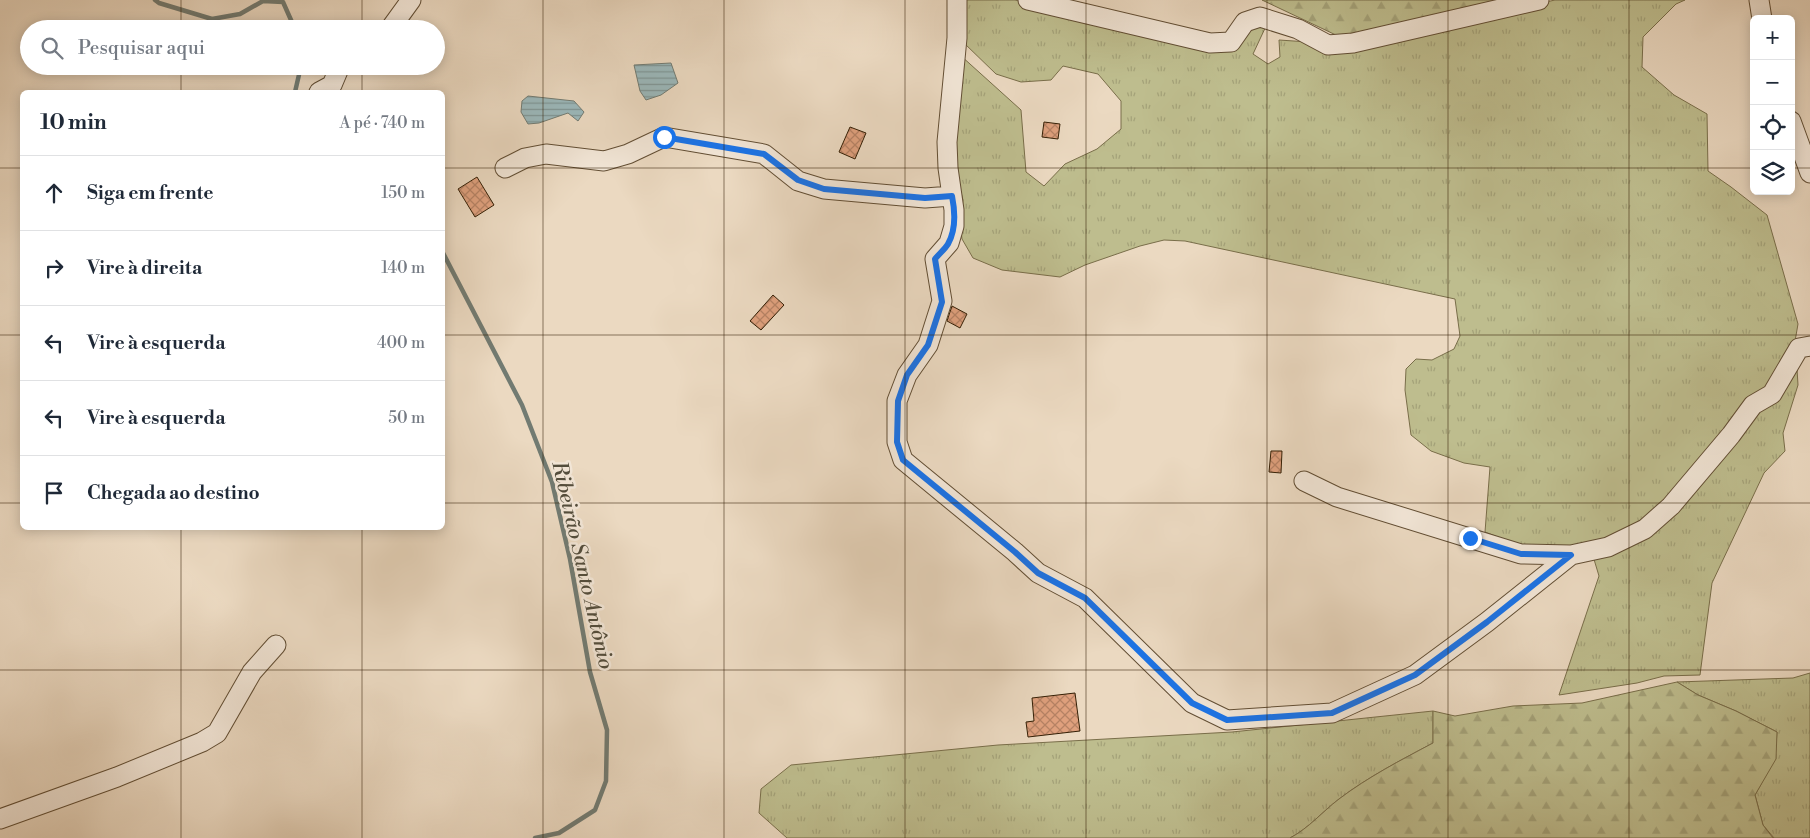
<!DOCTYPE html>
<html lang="pt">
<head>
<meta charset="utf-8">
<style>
  :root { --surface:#fff; --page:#f6f6f7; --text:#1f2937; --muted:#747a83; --line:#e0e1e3 }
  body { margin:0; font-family:"Libre Bodoni",serif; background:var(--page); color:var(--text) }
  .controls { position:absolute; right:15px; top:15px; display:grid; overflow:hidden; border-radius:8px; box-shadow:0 2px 12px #0003 }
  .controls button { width:45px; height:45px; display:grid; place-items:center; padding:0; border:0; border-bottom:1px solid var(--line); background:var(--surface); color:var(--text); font:25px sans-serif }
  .stop { position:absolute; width:15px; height:15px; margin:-11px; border:4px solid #1a73e8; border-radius:50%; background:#fff }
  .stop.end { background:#1a73e8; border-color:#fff; box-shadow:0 1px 5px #0008 }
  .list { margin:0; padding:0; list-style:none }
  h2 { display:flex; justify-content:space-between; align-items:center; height:65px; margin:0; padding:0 20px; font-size:21px }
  h2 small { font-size:16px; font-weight:400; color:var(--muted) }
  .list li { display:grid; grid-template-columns:32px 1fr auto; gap:15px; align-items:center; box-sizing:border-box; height:75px; padding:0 20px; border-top:1px solid var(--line) }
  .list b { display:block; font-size:19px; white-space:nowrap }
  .list em { font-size:16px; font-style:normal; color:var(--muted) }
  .icon { flex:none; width:28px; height:28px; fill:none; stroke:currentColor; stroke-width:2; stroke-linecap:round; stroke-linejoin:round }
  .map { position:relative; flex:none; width:1810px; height:838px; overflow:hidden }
  .search { position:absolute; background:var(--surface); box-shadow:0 2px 12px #0003; left:20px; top:20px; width:425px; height:55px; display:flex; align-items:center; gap:12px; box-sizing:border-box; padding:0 18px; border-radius:28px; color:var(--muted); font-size:19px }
  .panel { position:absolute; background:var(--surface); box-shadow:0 2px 12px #0003; left:20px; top:90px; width:425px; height:440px; border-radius:8px }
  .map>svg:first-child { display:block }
  .grass { fill:url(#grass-tufts); stroke:#796e4a }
  .forest { fill:url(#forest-firs); stroke:#796e4a }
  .water { fill:url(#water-rules); stroke:#727b72 }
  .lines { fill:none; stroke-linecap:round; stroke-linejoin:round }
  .stream { stroke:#727b72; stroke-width:4.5 }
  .building { fill:url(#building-cross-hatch); stroke:#341f05 }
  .minor-casing { stroke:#624e34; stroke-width:21 }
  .minor { stroke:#f2e6d7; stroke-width:19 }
  .route { stroke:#1a73e8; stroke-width:6 }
  .grid { fill:none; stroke:#341f05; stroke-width:1; stroke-opacity:0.55 }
  .labels { text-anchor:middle; stroke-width:5; stroke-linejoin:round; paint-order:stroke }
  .water-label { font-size:21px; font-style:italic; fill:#534d3c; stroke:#f2e6d7 }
</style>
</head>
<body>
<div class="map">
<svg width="1810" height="838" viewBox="0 0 1810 838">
  <defs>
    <pattern id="grass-tufts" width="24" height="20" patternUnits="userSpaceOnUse" patternTransform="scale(1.25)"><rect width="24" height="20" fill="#bebd8e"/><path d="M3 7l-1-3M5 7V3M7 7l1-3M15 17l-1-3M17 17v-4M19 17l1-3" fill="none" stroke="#a4a279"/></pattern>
    <pattern id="forest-firs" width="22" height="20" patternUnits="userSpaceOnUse" patternTransform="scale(1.25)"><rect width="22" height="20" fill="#bebd8e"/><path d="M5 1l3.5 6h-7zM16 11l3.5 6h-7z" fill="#a4a279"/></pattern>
    <pattern id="water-rules" width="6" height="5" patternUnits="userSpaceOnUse" patternTransform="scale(1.25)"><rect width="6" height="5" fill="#9bb8bb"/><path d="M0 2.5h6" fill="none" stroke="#7f9596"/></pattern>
    <pattern id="building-cross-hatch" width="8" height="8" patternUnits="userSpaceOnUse" patternTransform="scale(1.25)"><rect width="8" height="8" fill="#dfa07d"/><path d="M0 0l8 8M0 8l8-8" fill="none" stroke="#b68264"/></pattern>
  </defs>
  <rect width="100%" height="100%" fill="#ebd9c1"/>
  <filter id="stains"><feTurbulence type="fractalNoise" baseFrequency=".004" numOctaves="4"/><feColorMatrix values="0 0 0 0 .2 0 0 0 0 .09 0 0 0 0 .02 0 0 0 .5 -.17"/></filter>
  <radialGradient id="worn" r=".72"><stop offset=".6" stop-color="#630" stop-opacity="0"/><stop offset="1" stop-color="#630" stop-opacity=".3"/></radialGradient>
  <path class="grass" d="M961,0H1015L1069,14L1234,50L1249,26L1267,24L1253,54L1268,64L1280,57L1279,40L1353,45L1555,0H1685L1676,4L1643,37L1642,67L1674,95L1707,114L1708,171L1731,187L1767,215L1798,324L1794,347L1771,388L1643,521L1607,540L1570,547L1521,546L1485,532L1490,467L1464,463L1431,451L1411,435L1405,390L1406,369L1416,359L1432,360L1454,349L1460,336L1455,299L1185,241L1164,240L1140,246L1085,265L1060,277L1002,270L973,258L962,239L960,224L963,200L956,173L954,153L960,55L1021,110L1026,172L1044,186L1065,164L1097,149L1121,129V101L1098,74L1063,66L1051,80L1021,82L996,74L964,43Z
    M1797,369L1798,385L1783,433L1785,451L1764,473L1712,583L1700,675L1664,676L1637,683L1559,695L1599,576L1593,556L1647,532Z
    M1810,673V838H1774L1763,825L1755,795L1775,759L1777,732L1736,711L1698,695L1677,682L1793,678Z
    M1433,711V743C1401,760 1368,777 1339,799C1322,812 1309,828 1290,838H787L759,813L761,789L791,765L998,745L1232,732Z"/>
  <path class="forest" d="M1262,0H1515L1352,40L1338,36Z
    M1677,682L1698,695L1736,711L1777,732L1776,759L1755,795L1763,825L1773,838H1290C1309,828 1322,812 1339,799C1368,777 1401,760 1433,743V711L1455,716L1513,706L1582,703Z"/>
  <path class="water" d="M671,63L678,83L661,95L646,100L640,91L634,65Z
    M528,96L574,101L584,112L578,121L568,113L539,123L528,124L521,112L522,101Z"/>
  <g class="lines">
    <path class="stream" d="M155,0L159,3L212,19L240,14L263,1L283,2L295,29
      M295,92L301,66
      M442,251L522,405L552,482L570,559L590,672L607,730L606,781L595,810L559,833L535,838"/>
  </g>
  <path class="building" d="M1044,122L1060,124L1058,139L1042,137Z
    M850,127L866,133L855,159L839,152Z
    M477,177L494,205L475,217L458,189Z
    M773,295L784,305L761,330L750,321Z
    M952,306L967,314L960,328L947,321Z
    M1271,451H1282L1281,473L1269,472Z
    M1075,693L1080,731L1028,737L1026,722L1034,721L1032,698Z"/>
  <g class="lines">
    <defs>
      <path id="minor" d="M957,0V38L947,142L948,168L954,210V226L949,243L935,259L942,301L928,345L907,375L897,401V442L903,460L1015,552L1038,573L1085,598L1192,703L1227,720L1332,713L1415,675L1487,622L1571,555L1608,547L1645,529L1671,506L1731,435L1753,405L1772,394L1799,348L1810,346
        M1028,0L1210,43L1231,42L1245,22L1260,17L1298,29L1328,45L1353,43L1539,0
        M1759,0L1762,19
        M390,29L411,0
        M319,92L332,85L340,66
        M1791,121L1810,173
        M505,168L525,158L546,154L604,161L628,154L664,137L764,154L798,181L824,189L925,198L952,196
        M1304,481L1337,497L1521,554L1571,555
        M0,819L117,777L202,742L217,733L252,672L276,645"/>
    </defs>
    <use href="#minor" class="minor-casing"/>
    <use href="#minor" class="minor"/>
  </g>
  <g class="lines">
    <path class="route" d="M664,137L764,154L798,180L824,189L925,198L952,196C955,211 956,230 948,244C945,249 939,254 935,259L942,302L928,345L907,375L898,401L897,442L903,460L1015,552L1038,573L1085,598L1192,703L1227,720L1332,713L1415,675L1487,622L1571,555L1521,554L1470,538"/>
  </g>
  <path class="grid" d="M181,0V29M362,0V29M543,0V838M724,0V838M905,0V838M1086,0V838M1267,0V838M1448,0V838M1629,0V838M181,66V92M362,66V92M0,168H22M442,168H1754M1791,168H1810M0,335H22M442,335H1810M0,503H22M442,503H1810M181,528V838M362,528V838M0,670H1810"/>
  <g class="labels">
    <g class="water-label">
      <text transform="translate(583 565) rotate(77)" y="7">Ribeirão Santo Antônio</text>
    </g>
  </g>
  <rect width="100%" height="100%" filter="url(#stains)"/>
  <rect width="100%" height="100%" fill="url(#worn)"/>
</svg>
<div class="controls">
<button>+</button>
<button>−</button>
<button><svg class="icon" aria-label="locate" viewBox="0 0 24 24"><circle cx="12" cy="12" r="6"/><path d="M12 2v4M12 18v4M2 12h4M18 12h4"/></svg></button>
<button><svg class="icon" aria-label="layers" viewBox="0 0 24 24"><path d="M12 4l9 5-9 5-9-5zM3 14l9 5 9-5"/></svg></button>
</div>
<div class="stop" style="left:664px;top:137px"></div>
<div class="stop end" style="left:1470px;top:538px"></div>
<div class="search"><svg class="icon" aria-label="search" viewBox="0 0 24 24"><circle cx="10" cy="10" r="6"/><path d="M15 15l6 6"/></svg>Pesquisar aqui</div>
<section class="panel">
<h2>10 min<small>A pé · 740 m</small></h2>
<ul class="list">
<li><svg class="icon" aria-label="ahead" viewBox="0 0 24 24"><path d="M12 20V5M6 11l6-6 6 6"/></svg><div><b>Siga em frente</b></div><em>150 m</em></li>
<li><svg class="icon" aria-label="right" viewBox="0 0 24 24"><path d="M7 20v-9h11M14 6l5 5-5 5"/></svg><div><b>Vire à direita</b></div><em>140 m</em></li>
<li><svg class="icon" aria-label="left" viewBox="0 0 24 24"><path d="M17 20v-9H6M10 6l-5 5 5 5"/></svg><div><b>Vire à esquerda</b></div><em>400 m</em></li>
<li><svg class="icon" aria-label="left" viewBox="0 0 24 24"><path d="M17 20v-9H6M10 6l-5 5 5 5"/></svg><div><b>Vire à esquerda</b></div><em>50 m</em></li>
<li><svg class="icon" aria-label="arrive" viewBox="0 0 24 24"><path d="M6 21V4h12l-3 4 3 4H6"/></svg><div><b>Chegada ao destino</b></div></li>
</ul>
</section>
</div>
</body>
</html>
